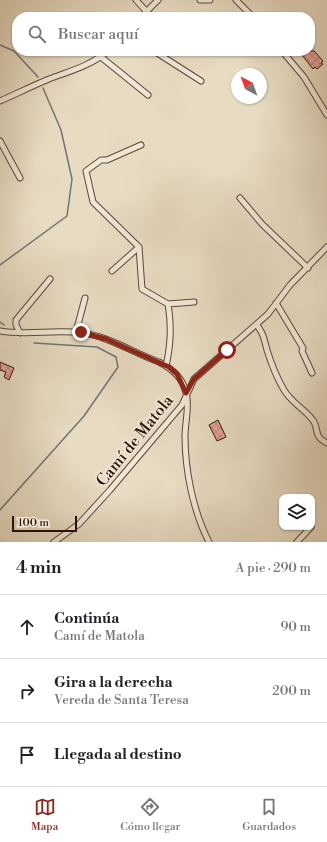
<!DOCTYPE html>
<html lang="es">
<head>
<meta charset="utf-8">
<style>
  :root { --surface:#fff; --page:#f2f2f2; --text:#202124; --muted:#757577; --line:#e0e0e0; --accent:#8f2418 }
  body { margin:0; font-family:"Libre Bodoni",serif; background:var(--page); color:var(--text) }
  .controls { position:absolute; right:12px; bottom:12px; display:grid; overflow:hidden; border-radius:8px; box-shadow:0 1px 3px #0004 }
  .controls button { width:36px; height:36px; display:grid; place-items:center; padding:0; border:0; border-bottom:1px solid var(--line); background:var(--surface); color:var(--text); font:20px sans-serif }
  .compass { position:absolute; left:231px; top:68px; width:36px; height:36px; border-radius:50%; background:var(--surface); box-shadow:0 1px 3px #0004; rotate:319deg }
  .scale { position:absolute; left:12px; bottom:10px; width:65px; box-sizing:border-box; padding-left:4px; border:2px solid #2d140a; border-top:0; font-size:11px; line-height:14px; white-space:nowrap; color:#2d140a; -webkit-text-stroke:3px #efe8d7; paint-order:stroke }
  .stop { position:absolute; width:12px; height:12px; margin:-9px; border:3px solid #8f2418; border-radius:50%; background:#fff }
  .stop.end { background:#8f2418; border-color:#fff; box-shadow:0 1px 4px #0008 }
  .list { margin:0; padding:0; list-style:none }
  h2 { display:flex; justify-content:space-between; align-items:center; height:52px; margin:0; padding:0 16px; font-size:17px }
  h2 small { font-size:13px; font-weight:400; color:var(--muted) }
  .list li { display:grid; grid-template-columns:26px 1fr auto; gap:12px; align-items:center; box-sizing:border-box; height:64px; padding:0 16px; border-top:1px solid var(--line) }
  .list b { display:block; font-size:15px; white-space:nowrap }
  .list p { margin:0; font-size:13px; white-space:nowrap; color:var(--muted) }
  .list em { font-size:13px; font-style:normal; color:var(--muted) }
  .icon { flex:none; width:22px; height:22px; fill:none; stroke:currentColor; stroke-width:2; stroke-linecap:round; stroke-linejoin:round }
  .map { position:relative; flex:none; width:327px; height:542px; overflow:hidden }
  .search { position:absolute; background:var(--surface); box-shadow:0 1px 3px #0004; left:12px; right:12px; top:12px; height:44px; display:flex; align-items:center; gap:10px; box-sizing:border-box; padding:0 14px; border-radius:16px; color:var(--muted); font-size:15px }
  .sheet { height:244px; background:var(--surface) }
  nav { display:flex; justify-content:space-around; align-items:center; box-sizing:border-box; height:56px; border-top:1px solid var(--line); background:var(--surface); font-size:11px; color:var(--muted) }
  nav a { display:grid; justify-items:center; gap:2px }
  nav .on { color:var(--accent) }
  .map>svg:first-child { display:block }
  .lines { fill:none; stroke-linecap:round; stroke-linejoin:round }
  .stream { stroke:#707676; stroke-width:1.5 }
  .building { fill:url(#building-cross-hatch); stroke:#2d140a }
  .street-casing { stroke:#5c4638; stroke-width:7 }
  .street { stroke:#efe8d7; stroke-width:5 }
  .route { stroke:#8f2418; stroke-width:5 }
  .labels { text-anchor:middle; stroke-width:3.5; stroke-linejoin:round; paint-order:stroke }
  .street-label { font-size:16px; fill:#2d140a; stroke:#efe8d7 }
</style>
</head>
<body>
<div class="map">
<svg width="327" height="542" viewBox="0 0 327 542">
  <defs>
    <pattern id="building-cross-hatch" width="8" height="8" patternUnits="userSpaceOnUse"><rect width="8" height="8" fill="#e6a297"/><path d="M0 0l8 8M0 8l8-8" fill="none" stroke="#bb8379"/></pattern>
  </defs>
  <rect width="100%" height="100%" fill="#e7dbc2"/>
  <filter id="stains"><feTurbulence type="fractalNoise" baseFrequency=".005" numOctaves="4"/><feColorMatrix values="0 0 0 0 .2 0 0 0 0 .09 0 0 0 0 .02 0 0 0 .5 -.17"/></filter>
  <radialGradient id="worn" r=".72"><stop offset=".6" stop-color="#630" stop-opacity="0"/><stop offset="1" stop-color="#630" stop-opacity=".3"/></radialGradient>
  <g class="lines">
    <path class="stream" d="M0,45L14,51L38,77
      M0,265L67,216L72,179L61,130L43,88
      M0,322L4,325
      M0,510L84,416L118,367L116,357L97,347L34,343"/>
  </g>
  <path class="building" d="M307,51H314L323,61L321,63L323,64L317,69L315,67L313,69L302,55Z
    M0,362L14,368L9,380L4,377L6,372L0,370Z
    M218,420L226,437L217,441L209,425Z"/>
  <g class="lines">
    <defs>
      <path id="street" d="M136,0L147,12
        M200,0H210
        M236,0L253,17
        M141,17L158,0
        M154,51L201,81
        M282,51L304,77L327,115
        M101,57L148,95
        M0,101C16,94 32,86 49,79C70,71 90,66 108,51
        M0,141L20,178
        M141,145L107,160H101L86,171L93,202L139,247L142,289L168,304C172,326 171,344 166,366
        M240,198L262,224L308,268
        M112,271L139,247
        M276,303L303,348L302,351L312,373
        M168,304L194,302
        M257,325C264,335 264,339 267,350C271,363 277,378 284,390C291,402 303,408 312,419C320,428 312,436 327,443
        M0,331C27,336 55,329 82,333C108,336 134,353 159,362C173,369 183,378 186,393C190,406 185,422 185,436C185,470 193,511 209,542
        M76,332L85,298
        M20,333L16,325V320L50,279
        M54,542L79,524L110,490L182,405L194,379L268,314L290,285L327,247
        M297,542L311,527"/>
    </defs>
    <use href="#street" class="street-casing"/>
    <use href="#street" class="street"/>
  </g>
  <g class="lines">
    <path class="route" d="M81,332L106,339L169,367L177,374L186,393L194,379L227,350"/>
  </g>
  <g class="labels">
    <g class="street-label">
      <text transform="translate(134 440) rotate(-51)" y="6">Camí de Matola</text>
    </g>
  </g>
  <rect width="100%" height="100%" filter="url(#stains)"/>
  <rect width="100%" height="100%" fill="url(#worn)"/>
</svg>
<div class="controls">
<button><svg class="icon" aria-label="layers" viewBox="0 0 24 24"><path d="M12 4l9 5-9 5-9-5zM3 14l9 5 9-5"/></svg></button>
</div>
<svg class="compass" viewBox="-18 -18 36 36"><path d="M0-13l5 13h-10z" fill="#e53935"/><path d="M0 13l5-13h-10z" fill="#757577"/></svg>
<div class="scale">100 m</div>
<div class="stop" style="left:227px;top:350px"></div>
<div class="stop end" style="left:81px;top:332px"></div>
<div class="search"><svg class="icon" aria-label="search" viewBox="0 0 24 24"><circle cx="10" cy="10" r="6"/><path d="M15 15l6 6"/></svg>Buscar aquí</div>
</div>
<section class="sheet">
<h2>4 min<small>A pie · 290 m</small></h2>
<ul class="list">
<li><svg class="icon" aria-label="ahead" viewBox="0 0 24 24"><path d="M12 20V5M6 11l6-6 6 6"/></svg><div><b>Continúa</b><p>Camí de Matola</p></div><em>90 m</em></li>
<li><svg class="icon" aria-label="right" viewBox="0 0 24 24"><path d="M7 20v-9h11M14 6l5 5-5 5"/></svg><div><b>Gira a la derecha</b><p>Vereda de Santa Teresa</p></div><em>200 m</em></li>
<li><svg class="icon" aria-label="arrive" viewBox="0 0 24 24"><path d="M6 21V4h12l-3 4 3 4H6"/></svg><div><b>Llegada al destino</b></div></li>
</ul>
</section>
<nav>
<a class="on"><svg class="icon" aria-label="map" viewBox="0 0 24 24"><path d="M3 6l6-2 6 2 6-2v14l-6 2-6-2-6 2zM9 4v14M15 6v14"/></svg>Mapa</a>
<a><svg class="icon" aria-label="directions" viewBox="0 0 24 24"><path d="M12 3l9 9-9 9-9-9zM9 14v-3h6M13 9l2 2-2 2"/></svg>Cómo llegar</a>
<a><svg class="icon" aria-label="saved" viewBox="0 0 24 24"><path d="M7 4h10v16l-5-4-5 4z"/></svg>Guardados</a>
</nav>
</body>
</html>
